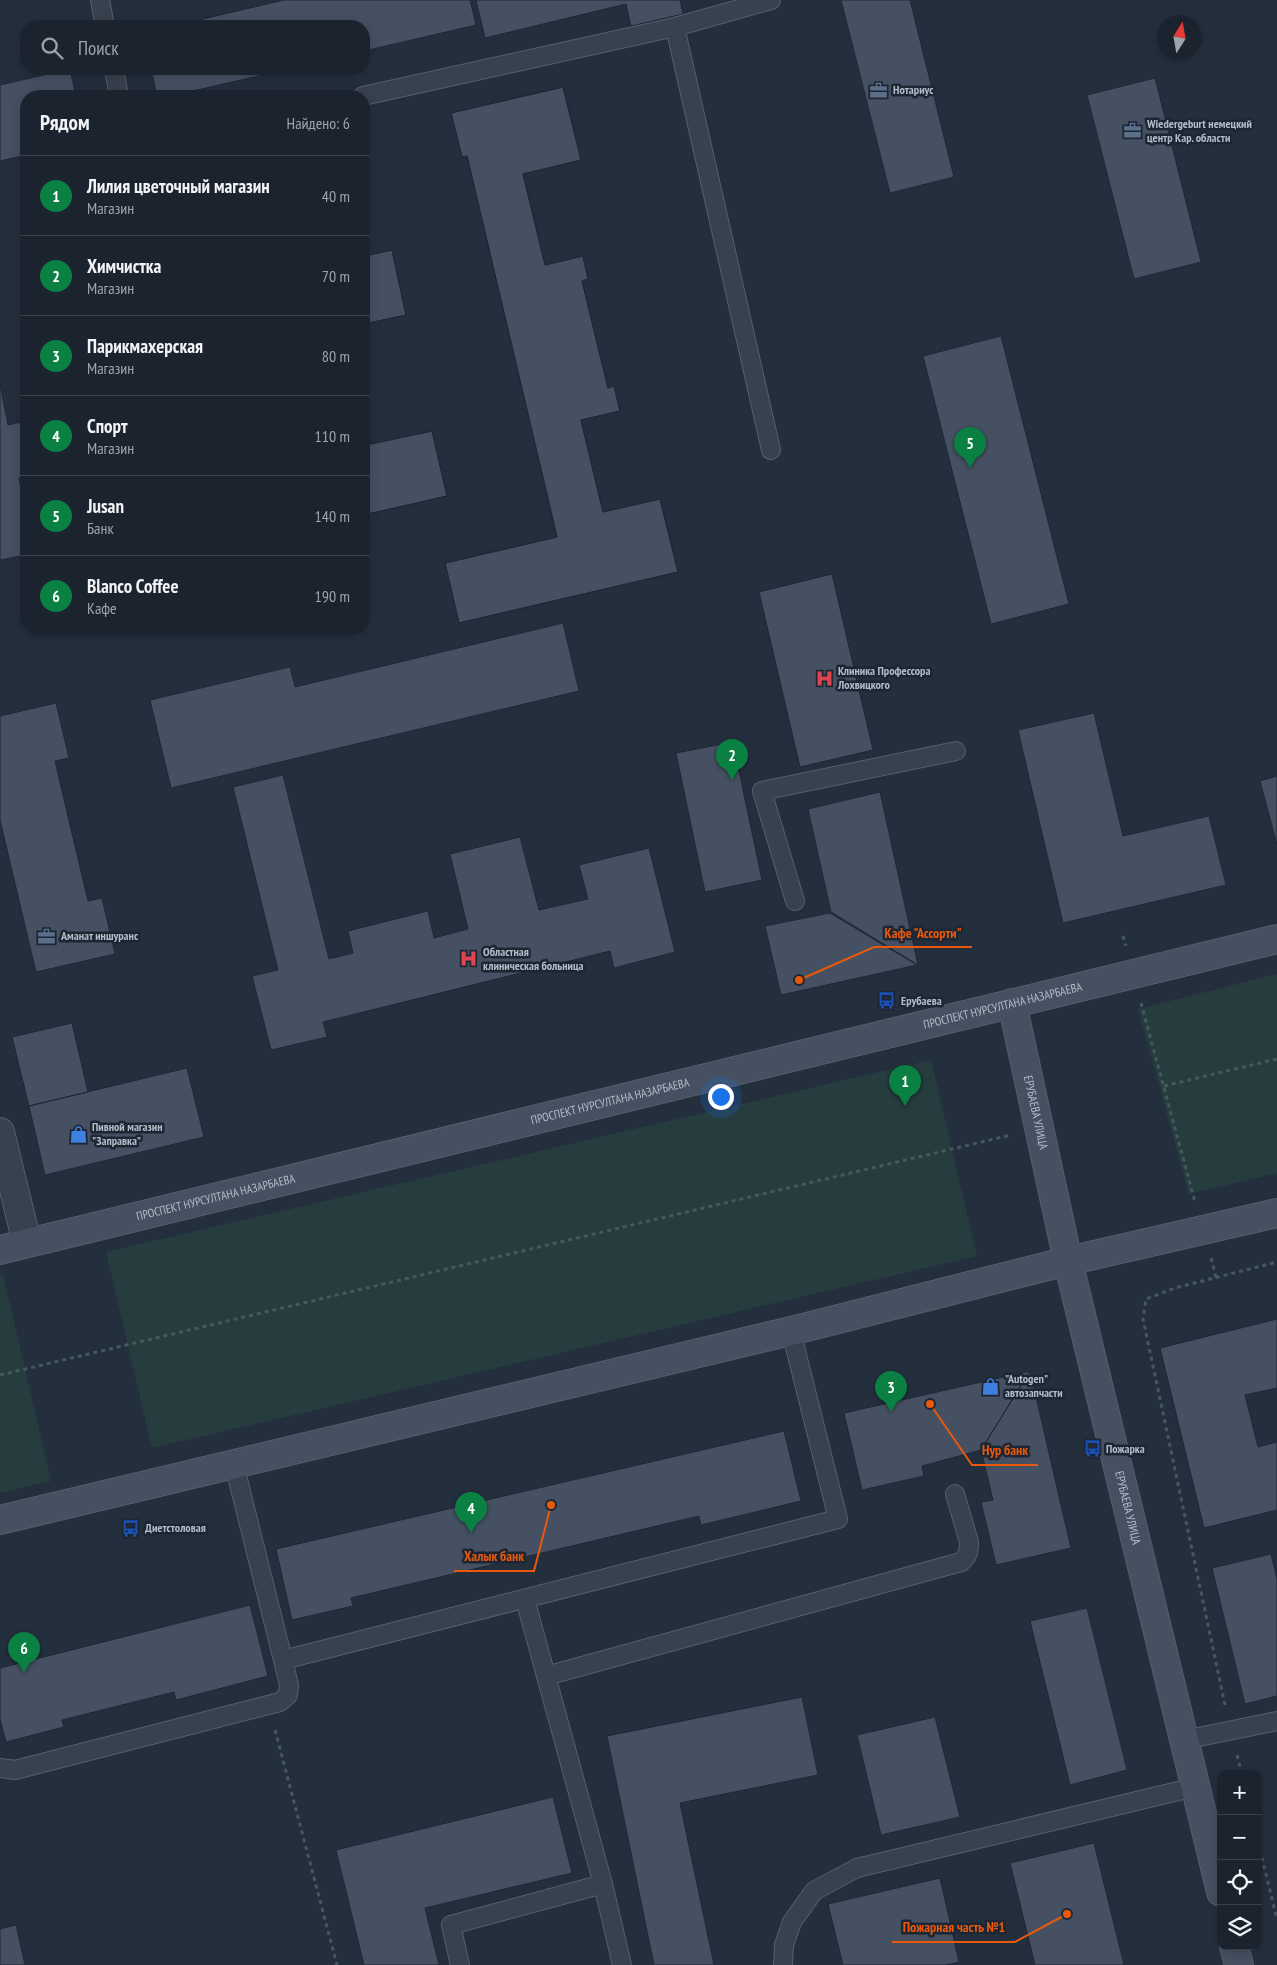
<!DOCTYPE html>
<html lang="ru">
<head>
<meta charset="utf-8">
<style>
  :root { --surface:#1b232e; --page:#282f3a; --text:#f1f3f6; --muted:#a0a4aa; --line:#39404a; --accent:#0b8043 }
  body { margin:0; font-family:"PT Sans Narrow",sans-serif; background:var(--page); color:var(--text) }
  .controls { position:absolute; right:15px; bottom:15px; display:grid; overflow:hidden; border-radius:10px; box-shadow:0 2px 12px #0003 }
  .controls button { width:45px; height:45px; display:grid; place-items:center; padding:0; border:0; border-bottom:1px solid var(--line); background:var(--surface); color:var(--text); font:25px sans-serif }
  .compass { position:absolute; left:1157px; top:15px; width:45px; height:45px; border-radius:50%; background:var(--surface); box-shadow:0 2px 12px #0003; rotate:11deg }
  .you { position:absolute; left:720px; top:1096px; width:18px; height:18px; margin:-12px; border:4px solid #fff; border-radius:50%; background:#1a73e8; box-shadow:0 0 0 8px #1a73e833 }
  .badge { display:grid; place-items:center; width:32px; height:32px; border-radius:50%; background:var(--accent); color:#fff; font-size:16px; font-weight:700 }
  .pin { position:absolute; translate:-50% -41px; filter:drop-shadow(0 1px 2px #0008) }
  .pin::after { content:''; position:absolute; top:26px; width:18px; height:15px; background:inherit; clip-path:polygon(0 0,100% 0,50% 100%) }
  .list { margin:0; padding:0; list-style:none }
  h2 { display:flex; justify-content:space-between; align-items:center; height:65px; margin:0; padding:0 20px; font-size:21px }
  h2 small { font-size:16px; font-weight:400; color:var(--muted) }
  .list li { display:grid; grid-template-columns:32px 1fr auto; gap:15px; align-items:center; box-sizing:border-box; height:80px; padding:0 20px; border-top:1px solid var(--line) }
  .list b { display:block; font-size:19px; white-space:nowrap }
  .list p { margin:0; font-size:16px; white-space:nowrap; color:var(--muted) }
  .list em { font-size:16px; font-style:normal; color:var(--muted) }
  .icon { flex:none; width:28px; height:28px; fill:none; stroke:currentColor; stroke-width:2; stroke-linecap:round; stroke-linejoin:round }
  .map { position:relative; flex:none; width:1277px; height:1965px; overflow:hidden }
  .search { position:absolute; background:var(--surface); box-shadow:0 2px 12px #0003; left:20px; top:20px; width:350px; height:55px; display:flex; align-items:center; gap:12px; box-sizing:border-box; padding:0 18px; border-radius:20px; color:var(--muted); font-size:19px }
  .panel { position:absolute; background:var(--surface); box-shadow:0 2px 12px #0003; left:20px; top:90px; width:350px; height:545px; border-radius:20px }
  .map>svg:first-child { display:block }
  .green { fill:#263c3f }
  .building { fill:#455162; stroke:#1f2835 }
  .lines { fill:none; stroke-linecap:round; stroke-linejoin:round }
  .lane-casing { stroke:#565f6c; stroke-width:20 }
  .street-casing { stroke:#565f6c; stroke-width:30 }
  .secondary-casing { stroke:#565f6c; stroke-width:30 }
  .path { stroke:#44595c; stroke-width:3; stroke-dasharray:4 4; stroke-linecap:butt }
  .lane { stroke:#38414e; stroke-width:18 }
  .street { stroke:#38414e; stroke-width:28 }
  .secondary { stroke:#465061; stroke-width:28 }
  .labels { text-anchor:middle; stroke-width:5; stroke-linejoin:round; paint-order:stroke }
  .poi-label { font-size:12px; font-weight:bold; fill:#b4bcc9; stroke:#1d2633; text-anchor:start }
  .street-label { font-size:12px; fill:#b4bcc9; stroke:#1d2633 }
  .leader { fill:none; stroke:#e8590c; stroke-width:2 }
  .callout-dot { fill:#e8590c; stroke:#1d2633; stroke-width:2 }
  .callout-label { font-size:14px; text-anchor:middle; font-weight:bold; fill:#e8590c; stroke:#1d2633; stroke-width:5; stroke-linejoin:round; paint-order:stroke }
</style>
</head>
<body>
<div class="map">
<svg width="1277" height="1965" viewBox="0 0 1277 1965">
  <rect width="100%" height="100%" fill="#242f3e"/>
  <path class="green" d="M1277,974V1173L1189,1194L1138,1009Z
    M931,1060L977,1256L152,1448L106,1252Z
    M3,1274L51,1481L0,1493V1275Z"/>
  <path class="building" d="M284,0H470L476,25L364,51V26H173Z
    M476,0H680L683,14L631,26L626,4L485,38Z
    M841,0H910L954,177L890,193Z
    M70,69L76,96H26V155L0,161V85Z
    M151,69H289L171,96H157Z
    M1155,78L1201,262L1134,279L1087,95Z
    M563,87L581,160L523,174L545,265L583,256L588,279L582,281L608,388L614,386L620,411L581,420L603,512L660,499L678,572L459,623L445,563L557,537L467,156L462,157L451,113Z
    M563,87L581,160L523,174L545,265L583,256L588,279L582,281L608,388L614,386L620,411L581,420L603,512L660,499L678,572L459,623L445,563L557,537L467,156L462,157L451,113Z
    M392,250L406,315L364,324V256Z
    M392,250L406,315L364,324V256Z
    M1001,336L1069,604L991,624L923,356Z
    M0,384L8,425L26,421V477L19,478L26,513V555L0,560Z
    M364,410L371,444L432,431L447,496L364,515Z
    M364,410L371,444L432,431L447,496L364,515Z
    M832,574L873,750L800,767L759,592Z
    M563,623L579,691L171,788L150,700L290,667L295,687Z
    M56,703L69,758L55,761L88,901L102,898L115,954L36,972L0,820V716Z
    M1094,713L1123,836L1209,816L1226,885L1063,923L1018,730Z
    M733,742L762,880L705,892L676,753Z
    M283,775L329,959L353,953L348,931L428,911L434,938L468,929L450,854L520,837L539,910L588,899L579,865L649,848L675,952L614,968L610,951L323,1022L327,1037L271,1050L252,976L278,970L233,787Z
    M1277,776V845L1260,781Z
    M880,792L918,965L831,912L808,809Z
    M830,913L917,965L781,995L765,926Z
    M72,1023L88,1092L29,1106L12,1037Z
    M187,1068L204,1137L45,1175L29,1106Z
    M1277,1319V1388L1245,1395L1258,1447L1277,1442V1510L1204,1528L1160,1348Z
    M1030,1371L981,1450L922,1466L924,1476L862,1490L844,1413Z
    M1030,1371L1071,1548L996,1565L981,1502L993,1500L981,1450Z
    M784,1431L801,1501L701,1525L699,1516L351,1598L353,1606L292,1620L276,1549Z
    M1271,1554L1277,1579V1696L1245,1704L1212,1568Z
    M250,1605L268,1676L176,1700L174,1692L62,1720L64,1727L6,1742L0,1719V1668Z
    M1087,1608L1127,1770L1070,1785L1030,1621Z
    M802,1697L818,1775L680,1803L714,1965H654L607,1736Z
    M935,1717L960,1817L881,1835L857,1735Z
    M553,1797L572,1873L425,1908L439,1965H364L336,1850Z
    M1094,1843L1124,1965H1035L1010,1863Z
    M940,1878L959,1962L946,1965H843L828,1904Z
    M16,1925L25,1965H0V1929Z"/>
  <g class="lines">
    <defs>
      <path id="lane" d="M100,0L105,26
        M675,27L771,450
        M114,69L119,96
        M363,96L675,27L771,0
        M795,901L762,791L956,751
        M234,1464L283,1660L838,1519L791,1331
        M546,1676L961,1562C968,1557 969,1551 969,1542L955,1494
        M1184,1740L1277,1721
        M0,1768L15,1770L280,1702L288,1695L289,1685L283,1660
        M603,1884L622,1965
        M460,1965L451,1925L603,1884L525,1599
        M783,1965L784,1945L792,1922L814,1891L857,1868L1195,1787"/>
      <path id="street" d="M0,1132L27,1243"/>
      <g id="secondary">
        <path id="s1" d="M1012,1003L1068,1261L1221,1892"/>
        <path id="s2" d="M0,1250L1277,939"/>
        <path d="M0,1520L791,1331L1068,1261L1277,1213"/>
        <path d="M1234,1946L1239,1965"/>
      </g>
    </defs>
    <use href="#lane" class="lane-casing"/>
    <use href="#street" class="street-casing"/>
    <use href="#secondary" class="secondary-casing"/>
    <path class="path" d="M1123,936L1126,946
      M1141,1003L1195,1202
      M1164,1086L1277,1059
      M1211,1258L1216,1277
      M0,1375L1011,1135
      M1225,1705L1143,1319L1146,1299L1175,1288L1277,1262
      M275,1730L337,1965
      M1237,1755L1242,1774
      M1258,1842L1277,1919"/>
    <use href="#lane" class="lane"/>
    <use href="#street" class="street"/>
    <use href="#secondary" class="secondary"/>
  </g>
  <defs>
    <symbol id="office-bare" viewBox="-9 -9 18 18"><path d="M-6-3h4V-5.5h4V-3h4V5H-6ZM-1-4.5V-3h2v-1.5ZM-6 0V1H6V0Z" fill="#5c6f8a" stroke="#1d2633" stroke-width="2.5" paint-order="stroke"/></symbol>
    <symbol id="hospital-bare" viewBox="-9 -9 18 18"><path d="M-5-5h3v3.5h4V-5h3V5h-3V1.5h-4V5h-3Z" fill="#e0444e" stroke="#1d2633" stroke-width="2.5" paint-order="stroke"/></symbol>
    <symbol id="bus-bare" viewBox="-9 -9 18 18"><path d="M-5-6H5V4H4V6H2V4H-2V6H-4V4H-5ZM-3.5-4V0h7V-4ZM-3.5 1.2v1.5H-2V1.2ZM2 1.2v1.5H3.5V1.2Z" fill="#1a4fb4" stroke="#1d2633" stroke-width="2.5" paint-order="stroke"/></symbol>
    <symbol id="shop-bare" viewBox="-9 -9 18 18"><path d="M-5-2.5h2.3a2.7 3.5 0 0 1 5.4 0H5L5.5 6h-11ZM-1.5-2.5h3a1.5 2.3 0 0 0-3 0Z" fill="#3f7fe0" stroke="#1d2633" stroke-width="2.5" paint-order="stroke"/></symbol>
  </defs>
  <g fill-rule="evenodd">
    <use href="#office-bare" x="866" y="78" width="25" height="25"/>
    <use href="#office-bare" x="1120" y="118" width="25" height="25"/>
    <use href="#hospital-bare" x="812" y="666" width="25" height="25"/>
    <use href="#office-bare" x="34" y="924" width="25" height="25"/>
    <use href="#hospital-bare" x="456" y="946" width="25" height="25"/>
    <use href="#bus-bare" x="874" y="988" width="25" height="25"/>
    <use href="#shop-bare" x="66" y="1122" width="25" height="25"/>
    <use href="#shop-bare" x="978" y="1374" width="25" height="25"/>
    <use href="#bus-bare" x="1080" y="1436" width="25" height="25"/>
    <use href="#bus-bare" x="118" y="1516" width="25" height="25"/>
  </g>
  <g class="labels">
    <g class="poi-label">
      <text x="893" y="94">Нотариус</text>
      <text x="1147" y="128">Wiedergeburt немецкий<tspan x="1147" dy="14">центр Кар. области</tspan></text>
      <text x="838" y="675">Клиника Профессора<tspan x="838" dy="14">Лохвицкого</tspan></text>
      <text x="61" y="940">Аманат иншуранс</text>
      <text x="483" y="956">Областная<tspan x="483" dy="14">клиническая больница</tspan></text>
      <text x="901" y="1005">Ерубаева</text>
      <text x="92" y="1131">Пивной магазин<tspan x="92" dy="14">"Заправка"</tspan></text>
      <text x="1005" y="1383">"Autogen"<tspan x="1005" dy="14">автозапчасти</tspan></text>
      <text x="1106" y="1453">Пожарка</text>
      <text x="145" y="1532">Диетстоловая</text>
    </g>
    <g class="street-label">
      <text dy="4" stroke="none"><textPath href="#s2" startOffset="1032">ПРОСПЕКТ НУРСУЛТАНА НАЗАРБАЕВА</textPath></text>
      <text dy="4" stroke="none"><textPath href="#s2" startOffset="628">ПРОСПЕКТ НУРСУЛТАНА НАЗАРБАЕВА</textPath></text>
      <text dy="4" stroke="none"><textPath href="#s1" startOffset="112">ЕРУБАЕВА УЛИЦА</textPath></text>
      <text dy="4" stroke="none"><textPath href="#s2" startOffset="222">ПРОСПЕКТ НУРСУЛТАНА НАЗАРБАЕВА</textPath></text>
      <text dy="4" stroke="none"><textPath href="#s1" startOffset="518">ЕРУБАЕВА УЛИЦА</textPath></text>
    </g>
  </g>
  <path class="leader" d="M799 980L874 947H972M930 1404L972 1465H1038M551 1505L534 1571H454M1067 1914L1015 1942H892"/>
  <g class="callout-dot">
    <circle cx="799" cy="980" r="5"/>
    <circle cx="930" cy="1404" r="5"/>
    <circle cx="551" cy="1505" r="5"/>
    <circle cx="1067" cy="1914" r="5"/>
  </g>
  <g class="callout-label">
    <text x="923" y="938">Кафе "Ассорти"</text>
    <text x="1005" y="1455">Нур банк</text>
    <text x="494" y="1561">Халык банк</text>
    <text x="954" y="1932">Пожарная часть №1</text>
  </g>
</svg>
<div class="controls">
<button>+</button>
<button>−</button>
<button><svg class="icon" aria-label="locate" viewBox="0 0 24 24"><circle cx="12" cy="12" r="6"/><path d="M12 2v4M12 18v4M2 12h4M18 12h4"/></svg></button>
<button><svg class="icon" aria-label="layers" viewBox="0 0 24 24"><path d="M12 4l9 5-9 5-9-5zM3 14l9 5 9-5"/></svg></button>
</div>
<svg class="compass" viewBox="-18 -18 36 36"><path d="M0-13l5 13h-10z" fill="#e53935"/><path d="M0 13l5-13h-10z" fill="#a0a4aa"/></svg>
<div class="you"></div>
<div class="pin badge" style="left:905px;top:1106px">1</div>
<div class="pin badge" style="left:732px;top:780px">2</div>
<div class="pin badge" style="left:891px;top:1412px">3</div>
<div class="pin badge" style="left:471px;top:1533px">4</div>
<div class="pin badge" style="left:970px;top:468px">5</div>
<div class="pin badge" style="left:24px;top:1673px">6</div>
<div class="search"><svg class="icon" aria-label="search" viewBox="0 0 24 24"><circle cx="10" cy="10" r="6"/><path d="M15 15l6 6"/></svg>Поиск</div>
<section class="panel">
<h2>Рядом<small>Найдено: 6</small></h2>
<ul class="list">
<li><span class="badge">1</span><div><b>Лилия цветочный магазин</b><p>Магазин</p></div><em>40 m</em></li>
<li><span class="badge">2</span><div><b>Химчистка</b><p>Магазин</p></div><em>70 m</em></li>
<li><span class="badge">3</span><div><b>Парикмахерская</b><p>Магазин</p></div><em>80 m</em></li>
<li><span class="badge">4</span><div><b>Спорт</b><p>Магазин</p></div><em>110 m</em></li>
<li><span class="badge">5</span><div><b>Jusan</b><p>Банк</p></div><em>140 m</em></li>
<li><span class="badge">6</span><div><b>Blanco Coffee</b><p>Кафе</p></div><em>190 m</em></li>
</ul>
</section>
</div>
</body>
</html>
